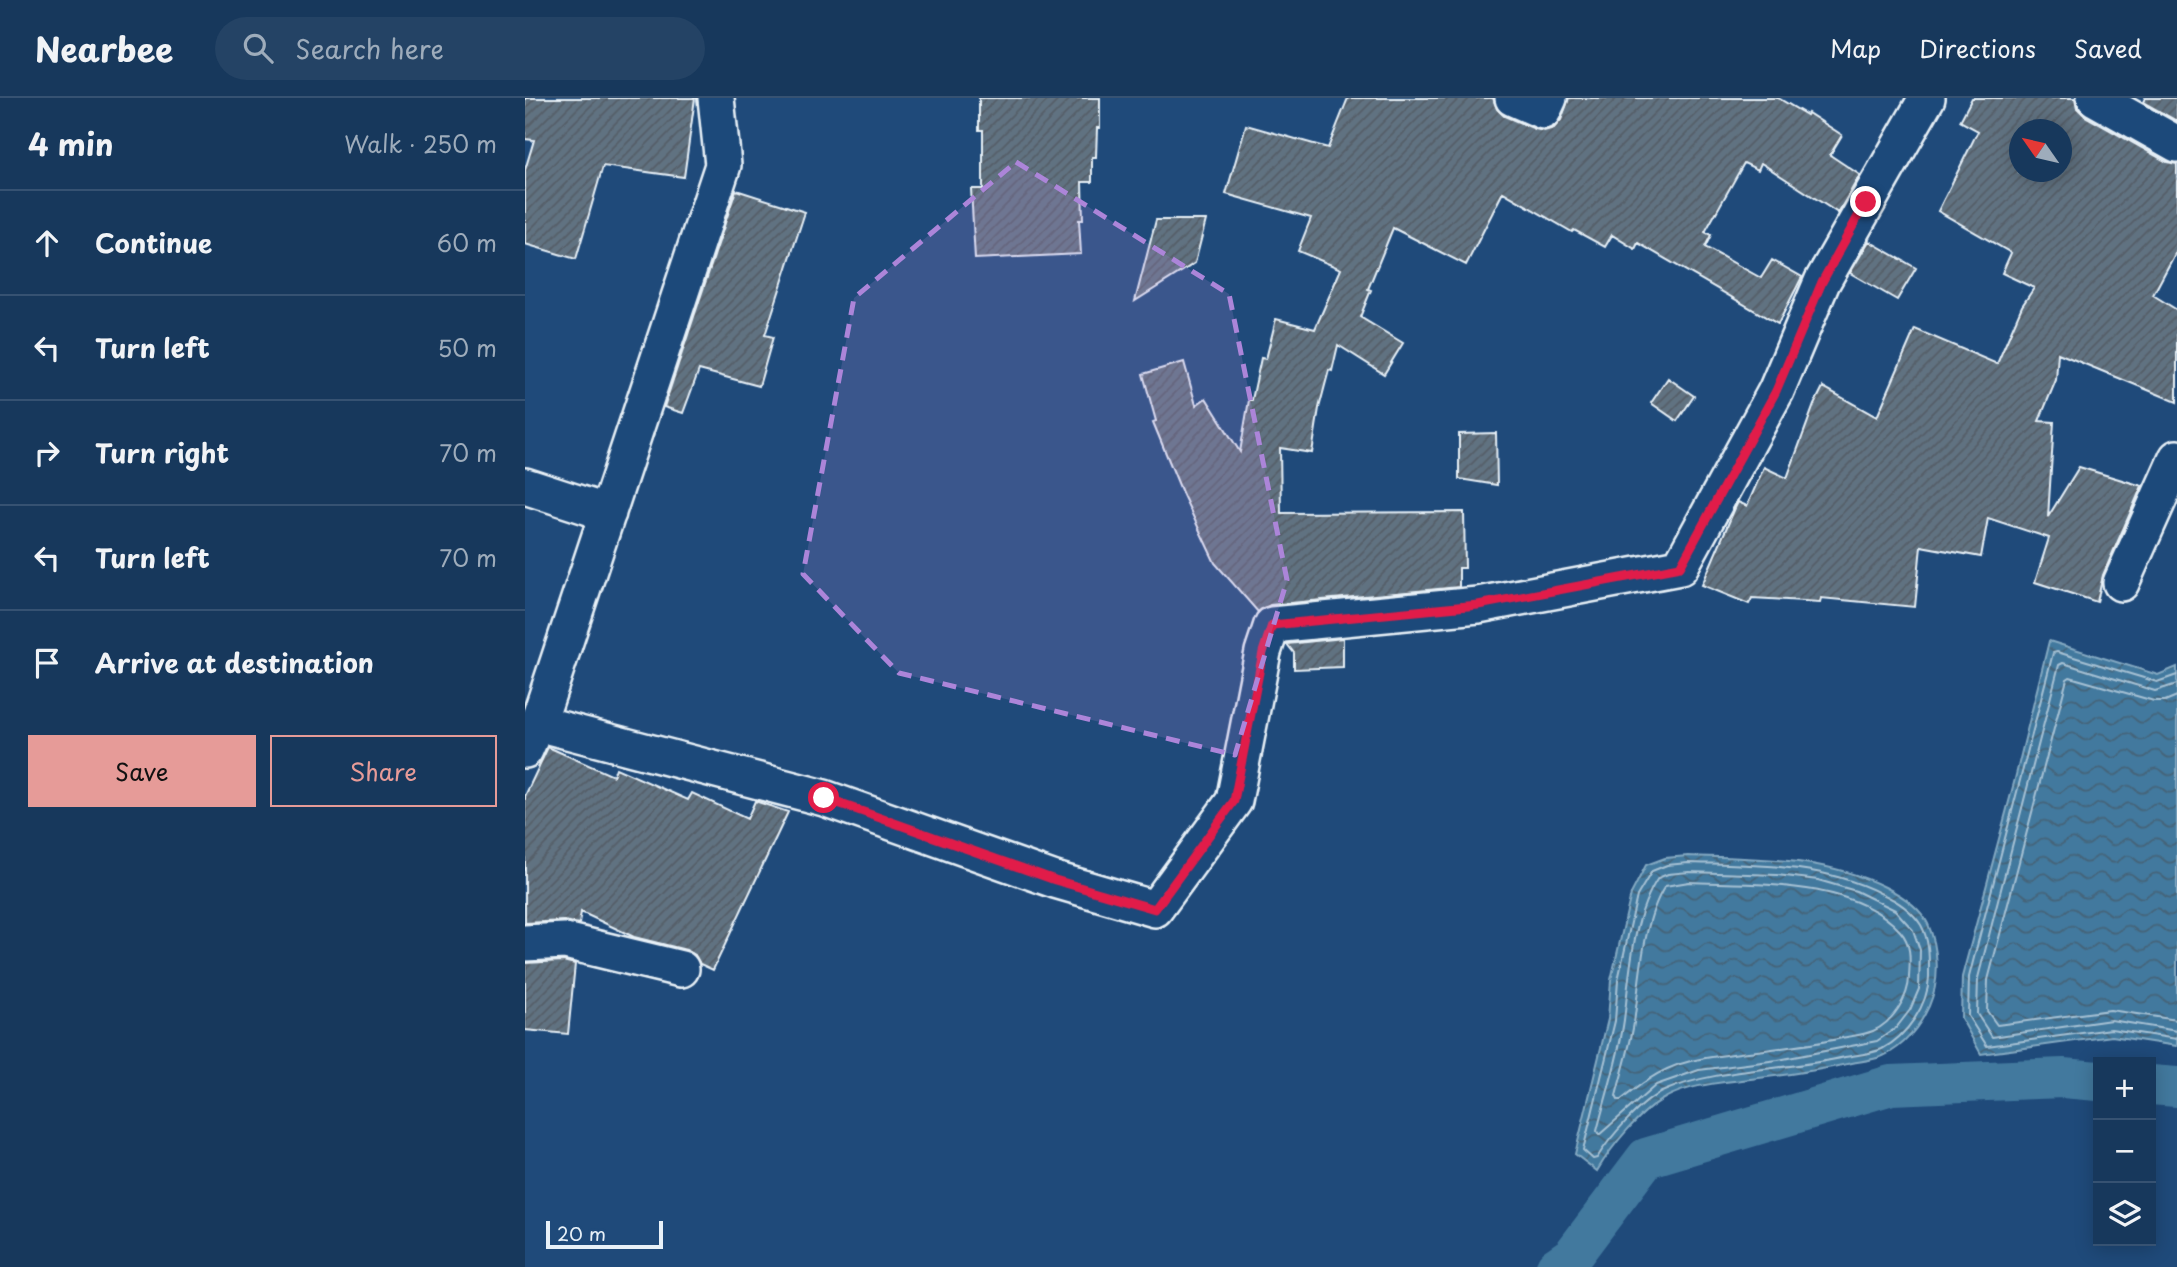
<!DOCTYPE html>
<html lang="en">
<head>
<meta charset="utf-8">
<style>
  :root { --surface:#17385c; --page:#244365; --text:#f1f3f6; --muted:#9eacbb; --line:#365272; --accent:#e69b98 }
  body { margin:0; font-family:"Playpen Sans",sans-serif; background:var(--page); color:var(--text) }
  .controls { position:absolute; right:21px; bottom:21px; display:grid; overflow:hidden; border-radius:0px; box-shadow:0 4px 18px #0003 }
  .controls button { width:63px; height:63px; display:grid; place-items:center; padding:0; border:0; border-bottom:2px solid var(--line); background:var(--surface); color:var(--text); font:35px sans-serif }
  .compass { position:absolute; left:1484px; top:21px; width:63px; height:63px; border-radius:50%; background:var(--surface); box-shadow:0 4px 18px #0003; rotate:304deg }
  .scale { position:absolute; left:21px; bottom:18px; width:117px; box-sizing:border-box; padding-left:7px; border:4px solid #e8f1f8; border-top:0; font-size:19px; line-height:24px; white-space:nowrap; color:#e8f1f8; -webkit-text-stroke:5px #1f4a7a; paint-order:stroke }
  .stop { position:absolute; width:21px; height:21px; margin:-16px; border:5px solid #e11d48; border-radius:50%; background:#fff }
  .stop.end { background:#e11d48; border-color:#fff; box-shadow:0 2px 7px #0008 }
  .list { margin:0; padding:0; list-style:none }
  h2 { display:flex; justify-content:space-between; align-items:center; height:91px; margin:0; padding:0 28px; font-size:30px }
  h2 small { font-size:23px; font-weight:400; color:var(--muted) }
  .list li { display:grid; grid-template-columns:46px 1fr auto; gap:21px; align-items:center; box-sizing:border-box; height:105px; padding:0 28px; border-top:2px solid var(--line) }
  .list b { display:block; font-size:26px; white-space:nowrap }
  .list em { font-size:23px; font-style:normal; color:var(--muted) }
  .actions { display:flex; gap:14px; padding:21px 28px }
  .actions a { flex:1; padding:16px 0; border:2px solid var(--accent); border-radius:0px; text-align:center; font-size:24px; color:var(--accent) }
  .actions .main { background:var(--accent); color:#111 }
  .icon { flex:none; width:38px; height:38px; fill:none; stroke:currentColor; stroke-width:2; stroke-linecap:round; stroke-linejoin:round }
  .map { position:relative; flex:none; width:1652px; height:1169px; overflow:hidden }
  header { display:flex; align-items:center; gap:42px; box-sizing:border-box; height:98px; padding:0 35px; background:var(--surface); border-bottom:2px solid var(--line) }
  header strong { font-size:33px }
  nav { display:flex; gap:38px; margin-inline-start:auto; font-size:24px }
  .search { width:490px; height:63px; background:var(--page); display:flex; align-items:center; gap:18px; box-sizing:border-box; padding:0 24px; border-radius:38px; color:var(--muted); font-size:26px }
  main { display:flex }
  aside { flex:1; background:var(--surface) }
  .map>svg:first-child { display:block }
  .water { fill:url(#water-waves); stroke:#84a9c2; stroke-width:2 }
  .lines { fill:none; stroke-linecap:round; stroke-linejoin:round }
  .shore { stroke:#a6c1d4; stroke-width:2 }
  .canal { stroke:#42799e; stroke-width:40 }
  .building { fill:url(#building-hatch); stroke:#e8f1f8; stroke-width:2; fill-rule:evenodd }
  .street-casing { stroke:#e8f1f8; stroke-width:40 }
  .street { stroke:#1f4a7a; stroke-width:35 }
  .route { stroke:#e11d48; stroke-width:9 }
  .marked { fill:#ac85d9; fill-opacity:0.2; stroke:#ac85d9; stroke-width:5; stroke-dasharray:14 9; stroke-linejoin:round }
</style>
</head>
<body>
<header>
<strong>Nearbee</strong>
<div class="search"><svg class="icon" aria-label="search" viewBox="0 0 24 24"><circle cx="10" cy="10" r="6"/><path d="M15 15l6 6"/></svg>Search here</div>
<nav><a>Map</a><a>Directions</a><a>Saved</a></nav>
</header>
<main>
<aside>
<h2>4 min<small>Walk · 250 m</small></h2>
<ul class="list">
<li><svg class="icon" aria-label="ahead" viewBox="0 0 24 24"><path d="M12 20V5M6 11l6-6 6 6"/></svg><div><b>Continue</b></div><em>60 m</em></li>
<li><svg class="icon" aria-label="left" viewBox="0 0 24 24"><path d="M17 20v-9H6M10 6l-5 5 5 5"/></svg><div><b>Turn left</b></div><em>50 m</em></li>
<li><svg class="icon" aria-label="right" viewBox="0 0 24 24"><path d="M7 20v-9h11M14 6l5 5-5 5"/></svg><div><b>Turn right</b></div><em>70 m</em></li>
<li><svg class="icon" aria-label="left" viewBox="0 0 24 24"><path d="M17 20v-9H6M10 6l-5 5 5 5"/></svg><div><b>Turn left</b></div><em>70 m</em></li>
<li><svg class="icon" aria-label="arrive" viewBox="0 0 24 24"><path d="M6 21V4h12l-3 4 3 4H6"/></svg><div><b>Arrive at destination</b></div></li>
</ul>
<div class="actions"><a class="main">Save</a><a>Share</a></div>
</aside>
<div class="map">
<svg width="1652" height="1169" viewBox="0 0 1652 1169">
  <defs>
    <pattern id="water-waves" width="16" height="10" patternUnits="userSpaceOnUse" patternTransform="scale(1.75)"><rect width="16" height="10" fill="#42799e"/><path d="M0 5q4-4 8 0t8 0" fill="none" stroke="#446378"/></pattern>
    <pattern id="building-hatch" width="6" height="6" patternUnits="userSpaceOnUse" patternTransform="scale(1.75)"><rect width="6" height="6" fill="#617281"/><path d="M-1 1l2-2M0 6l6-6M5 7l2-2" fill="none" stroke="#545d66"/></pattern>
  </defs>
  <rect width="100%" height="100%" fill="#1f4a7a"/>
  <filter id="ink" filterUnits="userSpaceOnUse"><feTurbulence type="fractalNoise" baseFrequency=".0143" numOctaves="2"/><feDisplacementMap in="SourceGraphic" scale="14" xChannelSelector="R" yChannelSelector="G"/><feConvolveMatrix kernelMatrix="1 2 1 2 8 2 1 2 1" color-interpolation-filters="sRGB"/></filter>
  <g filter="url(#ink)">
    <path class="water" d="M1524,543L1633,577L1652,569V948L1587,938L1456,956L1436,920L1437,879L1490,681Z
      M1163,758C1232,761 1297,758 1360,789C1376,797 1395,809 1403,826C1414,851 1415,883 1404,908C1395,928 1379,949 1358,958C1349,962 1337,963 1327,965C1291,973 1254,978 1217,982C1192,985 1163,987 1140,1000C1115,1013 1086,1049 1072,1073L1050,1056L1083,921L1086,882L1106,796L1121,767L1140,760Z"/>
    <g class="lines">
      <path class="shore" d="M1652,577L1632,584L1532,554L1528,555L1444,879L1443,918L1462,948L1586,931L1652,941
        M1652,586L1630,593L1538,565L1534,567L1453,880L1452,916L1467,939L1586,922L1652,933
        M1652,598L1640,603H1629L1545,579L1542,581L1463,882L1462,913L1472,927L1585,912L1652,922
        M1163,765C1228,767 1295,765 1355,795C1371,802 1386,811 1396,827C1405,843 1404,861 1404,879C1403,907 1382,938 1357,951C1346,956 1332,957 1320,959C1262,973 1194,969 1139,993C1117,1002 1084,1040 1072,1060L1068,1061L1058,1052L1090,923L1093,882L1112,798L1127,773L1142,767Z
        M1164,774L1252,777L1293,782L1331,793L1370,812L1388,832L1395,852L1394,891L1385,912L1371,930L1352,943L1253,962L1174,972L1131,987L1074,1037L1072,1033C1081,997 1094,959 1099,922C1105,876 1107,819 1133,780L1143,776Z
        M1164,784C1229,787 1328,781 1375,833C1387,846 1385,863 1384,879C1384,899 1367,925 1348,933C1338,937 1326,938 1317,940C1270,951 1222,952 1175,961C1141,967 1122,981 1096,1002H1093L1091,998C1097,974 1105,949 1109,925C1115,883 1117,824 1140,788Z"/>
      <path class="canal" d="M1626,987L1652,989
        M1031,1169L1047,1158L1121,1060L1366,987L1538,980L1573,983"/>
    </g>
    <path class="building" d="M0,0H170L159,79L78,68L51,161L0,146V72L9,42L0,41Z
      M454,0H575V30H572L571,59H567V84H557L558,122H554L556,156L450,161L446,91H458V32H454Z
      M823,0H968L972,11L979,18L1010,31L1019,33L1029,30L1036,22L1044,0H1253L1282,17L1283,15L1317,37L1305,57L1335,77L1313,115L1236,65L1233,72L1219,65L1180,134L1186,137L1180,149L1236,180L1247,162L1277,179L1253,226L1113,145L1110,151L1087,137L1080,149L1049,132L1047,134L978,94L941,167L868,130L843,191L846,192L835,219L878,245L859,276L813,247L807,273L804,272L794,310L787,355L755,350L756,415L939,414L940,470H934V489L745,507L733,514L690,465L658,397L628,324L631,323L618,276L659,264L671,307L681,300L715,354L724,302H727L736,260L741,261L751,221L790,231L816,171L773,153L786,120L701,96L721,27L803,50Z
      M1447,0H1550L1552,10L1560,18L1642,64L1652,66V152L1628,197L1652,212V304L1533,255L1531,282L1514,323L1529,324L1523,419L1554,369L1617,388L1578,477L1572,504L1510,484L1524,440L1463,420L1456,459L1396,448L1390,509L1296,500L1295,504L1227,500L1224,506L1177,487L1210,410L1213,404L1222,408L1239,369L1262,380L1289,307L1298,289L1352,319L1390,231L1472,266L1497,208L1509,190L1477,175L1486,155L1413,113L1453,33L1435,23ZM1494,32H1536V74H1494Z
      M1620,0H1652V23L1618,4Z
      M211,92L280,114L240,237L248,239L234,288L174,272L158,315L139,309Z
      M631,122H681L670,165L610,203Z
      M1344,143L1391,170L1372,202L1325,175Z
      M1143,280L1169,298L1152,323L1126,305Z
      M971,335L972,387L934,381V336Z
      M818,540V569L769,571V555L762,546Z
      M23,649L88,678L91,670L163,702L167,695L222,721L230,703L263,714L188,872L175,866L170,857L161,852L109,839L56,814L54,826L39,823L0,825V698Z
      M38,863L50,866L43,936L0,932V865Z"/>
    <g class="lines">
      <defs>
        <path id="street" d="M988,0L1018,13L1024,0
          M1570,0L1652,46
          M0,388L83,415
          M1596,485L1652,360
          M12,625L299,700L530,782L630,811L709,703L738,554L747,527L953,507L1155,469L1251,293L1297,184L1402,0
          M0,652L16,616L198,67L191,0
          M0,845L40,843L156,871"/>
      </defs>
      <use href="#street" class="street-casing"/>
      <use href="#street" class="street"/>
    </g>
  </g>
  <g class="lines" filter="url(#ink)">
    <path class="route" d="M299,700L530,782L630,811L709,703L738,554L747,527L953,507L1155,469L1251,293L1297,184L1341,104"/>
  </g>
  <path class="marked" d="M491,64L704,196L762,482L710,657L374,575L278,476L329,200Z"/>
</svg>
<div class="controls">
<button>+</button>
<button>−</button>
<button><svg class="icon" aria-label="layers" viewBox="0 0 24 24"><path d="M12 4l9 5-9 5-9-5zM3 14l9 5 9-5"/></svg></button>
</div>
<svg class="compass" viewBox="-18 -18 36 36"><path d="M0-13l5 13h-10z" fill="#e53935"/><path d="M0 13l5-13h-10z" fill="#9eacbb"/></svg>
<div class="scale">20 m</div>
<div class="stop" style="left:299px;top:700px"></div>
<div class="stop end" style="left:1341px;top:104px"></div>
</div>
</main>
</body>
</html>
